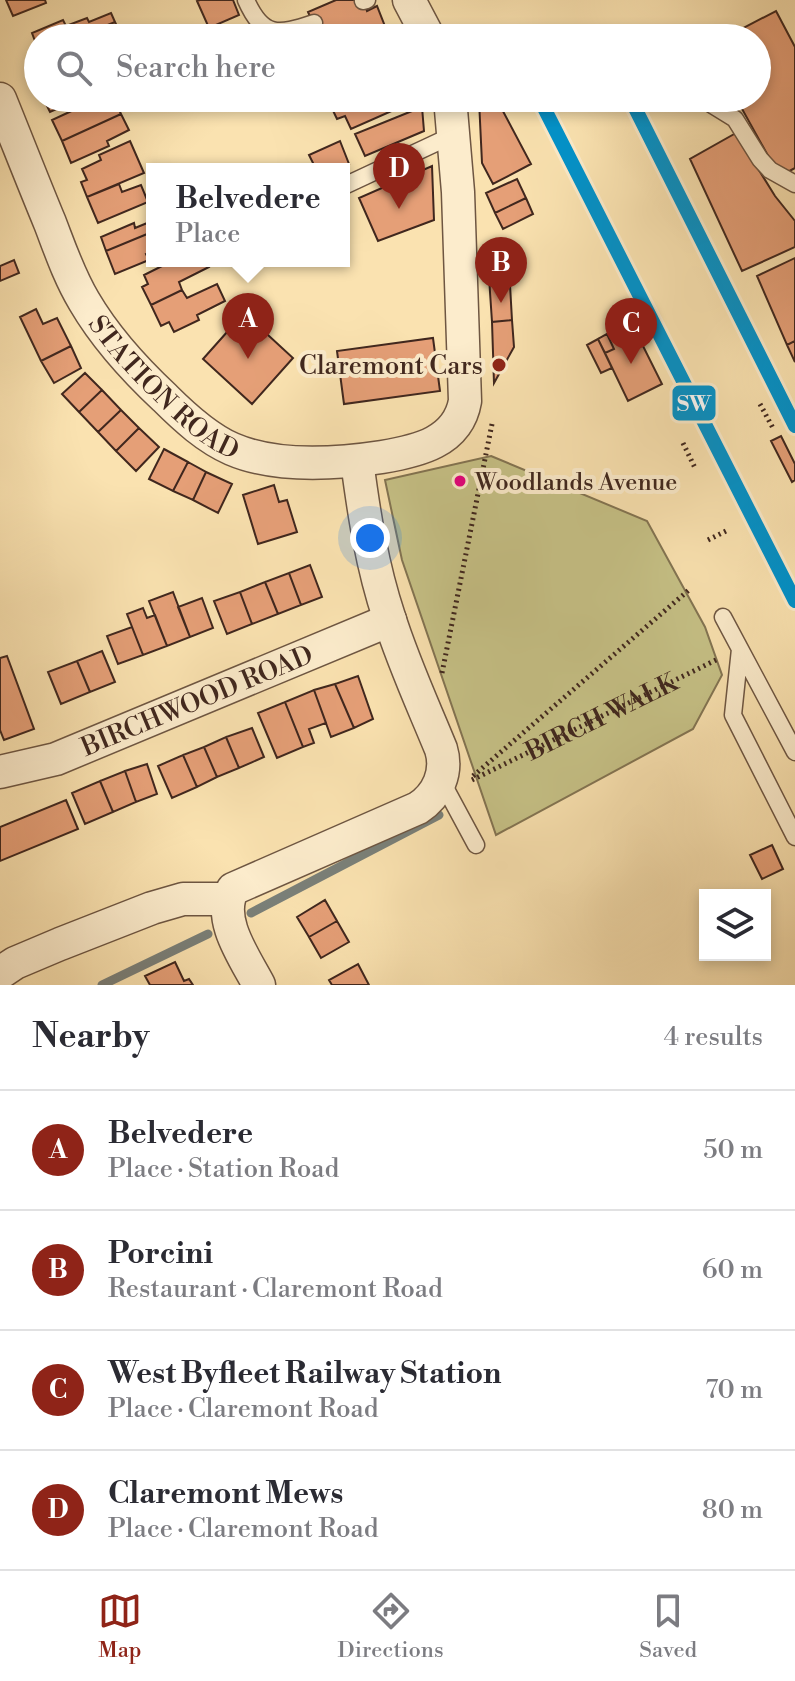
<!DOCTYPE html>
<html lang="en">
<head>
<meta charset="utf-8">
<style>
  :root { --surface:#fff; --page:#f2f2f3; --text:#2b2b33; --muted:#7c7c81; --line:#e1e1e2; --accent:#8f2418 }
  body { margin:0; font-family:"Libre Bodoni",serif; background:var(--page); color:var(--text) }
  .controls { position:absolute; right:24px; bottom:24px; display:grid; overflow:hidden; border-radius:0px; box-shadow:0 4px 12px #0003 }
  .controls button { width:72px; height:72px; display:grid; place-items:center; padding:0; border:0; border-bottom:2px solid var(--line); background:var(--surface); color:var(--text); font:40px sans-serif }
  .you { position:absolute; left:370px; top:538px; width:28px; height:28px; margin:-20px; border:6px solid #fff; border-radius:50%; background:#1a73e8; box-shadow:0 0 0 12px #1a73e833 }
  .badge { display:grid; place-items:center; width:52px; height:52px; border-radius:50%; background:var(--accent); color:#fff; font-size:26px; font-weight:700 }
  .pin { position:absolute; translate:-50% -66px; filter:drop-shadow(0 2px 4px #0008) }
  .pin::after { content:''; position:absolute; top:42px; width:28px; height:24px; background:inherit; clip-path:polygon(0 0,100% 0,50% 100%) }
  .popup { position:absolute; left:146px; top:163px; width:204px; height:104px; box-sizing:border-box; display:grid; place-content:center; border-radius:0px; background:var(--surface); filter:drop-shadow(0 2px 6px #0005); font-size:26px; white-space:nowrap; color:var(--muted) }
  .popup b { font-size:30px; color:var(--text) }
  .popup::after { content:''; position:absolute; left:50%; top:100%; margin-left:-16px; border:16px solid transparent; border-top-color:var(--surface) }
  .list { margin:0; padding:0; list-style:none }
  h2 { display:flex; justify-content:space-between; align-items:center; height:104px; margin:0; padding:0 32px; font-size:34px }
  h2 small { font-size:26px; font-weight:400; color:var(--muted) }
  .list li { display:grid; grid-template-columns:52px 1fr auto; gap:24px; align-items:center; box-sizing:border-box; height:120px; padding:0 32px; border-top:2px solid var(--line) }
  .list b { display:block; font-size:30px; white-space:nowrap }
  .list p { margin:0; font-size:26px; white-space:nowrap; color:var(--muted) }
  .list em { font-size:26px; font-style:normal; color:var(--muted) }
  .icon { flex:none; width:44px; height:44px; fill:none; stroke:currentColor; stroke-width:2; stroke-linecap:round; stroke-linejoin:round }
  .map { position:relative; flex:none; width:795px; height:985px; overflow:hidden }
  .search { position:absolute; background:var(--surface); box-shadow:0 4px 12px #0003; left:24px; right:24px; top:24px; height:88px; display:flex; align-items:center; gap:20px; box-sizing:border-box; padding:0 28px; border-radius:44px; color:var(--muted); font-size:30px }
  .sheet { height:584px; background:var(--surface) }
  nav { display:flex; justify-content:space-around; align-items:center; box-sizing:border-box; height:112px; border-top:2px solid var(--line); background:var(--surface); font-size:22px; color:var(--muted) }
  nav a { display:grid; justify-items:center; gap:4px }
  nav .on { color:var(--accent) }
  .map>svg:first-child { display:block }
  .green { fill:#c6c186; stroke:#837452; stroke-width:2 }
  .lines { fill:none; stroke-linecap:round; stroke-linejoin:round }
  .stream { stroke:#7a8079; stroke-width:9 }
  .building { fill:#e59f77; stroke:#40271e; stroke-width:2 }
  .lane-casing { stroke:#6e5642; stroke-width:19 }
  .street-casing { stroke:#6e5642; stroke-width:35 }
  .path { stroke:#40271e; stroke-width:5; stroke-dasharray:2 4; stroke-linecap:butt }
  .lane { stroke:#fceccc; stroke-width:16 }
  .street { stroke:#fceccc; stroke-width:32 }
  .rail-1-casing { stroke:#fceccc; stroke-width:20 }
  .rail-1 { stroke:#0092cb; stroke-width:14 }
  .poi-dot { fill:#8f2418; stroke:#fceccc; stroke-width:3 }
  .bus-dot { fill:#e5007d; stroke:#fceccc; stroke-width:3 }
  .labels { text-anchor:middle; stroke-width:8; stroke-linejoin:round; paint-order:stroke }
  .bus-label { font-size:24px; fill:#40271e; stroke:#fceccc; text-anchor:start }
  .poi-label { font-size:26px; fill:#40271e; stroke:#fceccc; text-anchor:end }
  .street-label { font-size:26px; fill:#40271e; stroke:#fceccc }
  .line-badge { stroke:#fceccc; stroke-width:3 }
  .badge-label { font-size:22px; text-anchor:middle; font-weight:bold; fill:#fff }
</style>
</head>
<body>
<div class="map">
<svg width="795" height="985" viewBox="0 0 795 985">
  <rect width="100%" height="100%" fill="#fae2b0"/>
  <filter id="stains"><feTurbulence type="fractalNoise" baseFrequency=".0025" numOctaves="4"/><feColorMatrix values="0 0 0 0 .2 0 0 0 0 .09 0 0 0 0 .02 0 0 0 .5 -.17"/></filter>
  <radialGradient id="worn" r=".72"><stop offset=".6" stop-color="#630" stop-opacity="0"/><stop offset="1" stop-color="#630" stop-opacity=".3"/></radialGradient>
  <path class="green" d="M491,456L647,521L705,627L722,675L693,729L496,835L402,560L385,480Z"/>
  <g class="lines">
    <path class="stream" d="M251,913L439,815
      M102,985L208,934"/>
  </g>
  <path class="building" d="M6,0H45L46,3L13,16Z
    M200,0H233L239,15L209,28L197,1Z
    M336,0H363L367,11L377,6L388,34L379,38H330L326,28L317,32L308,12Z
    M776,11L795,47V168L784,174L777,172L736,98H757V38L726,37Z
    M111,13L115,22L76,38H38V49L32,33L63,20L66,26L87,18L89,22Z
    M115,22L120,33L108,38H76Z
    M252,26L258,38H224Z
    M43,98H81L50,112Z
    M114,98L121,114L62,141L52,120L91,102L92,108Z
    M327,98H421L351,129L345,116L337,119Z
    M482,98H496L531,164L493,184L482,163L479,100Z
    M422,107L424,131L365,156L355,134Z
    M121,114L129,130L107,141L109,146L71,163L62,141Z
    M736,133L775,196L795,221V247L742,271L690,159Z
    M130,141L144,173L87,197L81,182L87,180L82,169L101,160L99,155Z
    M340,141L349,164L338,169H316L309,155Z
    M432,166L434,220L378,241L359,198Z
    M517,179L526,198L495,213L486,193Z
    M119,184L122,192L141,185L148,202L98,223L87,197Z
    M526,198L533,214L503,229L495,213Z
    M152,221V232L106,251L101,237L134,223L135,228Z
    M152,232V252L146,254L149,260L115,274L106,251Z
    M795,258V341L787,345L757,276Z
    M14,260L19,273L0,281V266Z
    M172,261H206L209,267L179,282L182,290L151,305L142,287L148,284L144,275Z
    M488,262L510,285L512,320L492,322Z
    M217,284L225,301L197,315L199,320L174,332L169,322L161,326L151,305L182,290L187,298Z
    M36,309L43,324L57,318L71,346L41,361L20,317Z
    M244,313L293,358L252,404L203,359Z
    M512,320L514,347L494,383L492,322Z
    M631,322L662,384L628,401L605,353L614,349L607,334Z
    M607,334L614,349L605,353L598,339Z
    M433,338L440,391L344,404L337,351Z
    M598,339L612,368L601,373L587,345Z
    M795,341V362L787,345Z
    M71,346L81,368L54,383L41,361Z
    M85,373L102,390L79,412L62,394Z
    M102,390L121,410L98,432L79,412Z
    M121,410L139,428L116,451L98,432Z
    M139,428L159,447L136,471L116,451Z
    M781,436L795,464V480L792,482L771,441Z
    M164,449L188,462L173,491L149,479Z
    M188,462L206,472L193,500L173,491Z
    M206,472L232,484L218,513L193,500Z
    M274,485L279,502L287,500L297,532L258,544L243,495Z
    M310,565L322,597L301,605L289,573Z
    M289,573L301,605L278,614L265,582Z
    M265,582L278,614L252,624L240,592Z
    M173,592L190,637L167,646L149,601Z
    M240,592L252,624L227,634L214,601Z
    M202,598L213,628L190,637L178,607Z
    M143,608L147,618L155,615L167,646L143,655L127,614Z
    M132,627L143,655L118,664L107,636Z
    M102,651L115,682L90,692L77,661Z
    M7,656L34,729L4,740L0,730V658Z
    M77,661L90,692L61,704L48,672Z
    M358,676L373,719L354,728L335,684Z
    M335,684L354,728L331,737L314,690Z
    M314,690L326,723L309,729L314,743L303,747L285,702Z
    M285,702L303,747L277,758L258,713Z
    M252,728L264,757L239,768L226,737Z
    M226,737L239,768L217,777L204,747Z
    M204,747L217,777L197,787L183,755Z
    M183,755L197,787L172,798L158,766Z
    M147,764L157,794L136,802L125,771Z
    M125,771L136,802L113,812L100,781Z
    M100,781L113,812L85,824L72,793Z
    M66,800L78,829L0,861V827Z
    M772,845L783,869L762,879L750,855Z
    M325,900L337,921L309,937L297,917Z
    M337,921L349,942L321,958L309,937Z
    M175,962L184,981L189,979L193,985H150L145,976Z
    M358,964L369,985H332L329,980Z"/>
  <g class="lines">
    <defs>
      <path id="lane" d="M246,0C263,38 278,35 314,23
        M363,1L367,0
        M701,98L735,119L760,159L770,170L795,184
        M344,186L453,135
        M723,617L795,752
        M740,649L733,715L795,837
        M441,780L476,845"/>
      <g id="street">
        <path d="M409,0L429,38"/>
        <path id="s2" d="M0,99C17,141 33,182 50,223C60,249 69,276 84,301C105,337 135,370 165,398C185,418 207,438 232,449C276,468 336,464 382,457C418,451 458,442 465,401L458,192L450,98"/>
        <path id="s3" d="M0,772L56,759L390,620"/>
        <path d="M0,973L15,963L60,944L152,908L183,899H228"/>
        <path d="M259,985C245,958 216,919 233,889L418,808C438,795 448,772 441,749C423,705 403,662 389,617C372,566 364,514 357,461"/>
      </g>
    </defs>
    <use href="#lane" class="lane-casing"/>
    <use href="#street" class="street-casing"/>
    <g class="path">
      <path d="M760,404L774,430"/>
      <path d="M683,443L696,470"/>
      <path d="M708,540L728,530"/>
      <path d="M442,673L492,424"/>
      <path d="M473,776L690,589"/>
      <path id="s1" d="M472,780L718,659"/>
    </g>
    <use href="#lane" class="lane"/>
    <use href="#street" class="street"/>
    <defs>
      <path id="rail-1" d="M539,98L795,601
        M630,98L795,426"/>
    </defs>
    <use href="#rail-1" class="rail-1-casing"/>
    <use href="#rail-1" class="rail-1"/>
  </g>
  <circle class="poi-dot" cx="499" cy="365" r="8"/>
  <circle class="bus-dot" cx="460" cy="481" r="7"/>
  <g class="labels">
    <g class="bus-label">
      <text x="475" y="490">Woodlands Avenue</text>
    </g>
    <g class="poi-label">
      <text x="483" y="374">Claremont Cars</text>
    </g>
    <g class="street-label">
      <text dy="9" stroke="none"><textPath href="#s2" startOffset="338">STATION ROAD</textPath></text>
      <text dy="9" stroke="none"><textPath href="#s3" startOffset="210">BIRCHWOOD ROAD</textPath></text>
      <text dy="9" stroke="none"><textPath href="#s1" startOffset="144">BIRCH WALK</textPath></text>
    </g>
  </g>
  <rect class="line-badge" x="671" y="384" width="46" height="38" rx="8" fill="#0092cb"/>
  <g class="badge-label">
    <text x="694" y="411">SW</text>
  </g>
  <rect width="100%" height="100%" filter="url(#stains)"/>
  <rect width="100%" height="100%" fill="url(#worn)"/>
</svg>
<div class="controls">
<button><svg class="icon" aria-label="layers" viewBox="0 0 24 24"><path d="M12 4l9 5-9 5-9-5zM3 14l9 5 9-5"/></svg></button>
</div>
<div class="you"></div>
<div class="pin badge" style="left:248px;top:359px">A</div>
<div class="popup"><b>Belvedere</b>Place</div>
<div class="pin badge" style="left:501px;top:303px">B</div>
<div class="pin badge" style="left:631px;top:364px">C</div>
<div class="pin badge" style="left:399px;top:209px">D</div>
<div class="search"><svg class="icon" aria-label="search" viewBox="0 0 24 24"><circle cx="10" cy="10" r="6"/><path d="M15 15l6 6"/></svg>Search here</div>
</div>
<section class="sheet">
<h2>Nearby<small>4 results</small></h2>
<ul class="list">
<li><span class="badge">A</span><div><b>Belvedere</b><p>Place · Station Road</p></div><em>50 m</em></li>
<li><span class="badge">B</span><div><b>Porcini</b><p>Restaurant · Claremont Road</p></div><em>60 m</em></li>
<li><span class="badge">C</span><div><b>West Byfleet Railway Station</b><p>Place · Claremont Road</p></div><em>70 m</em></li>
<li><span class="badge">D</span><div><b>Claremont Mews</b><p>Place · Claremont Road</p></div><em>80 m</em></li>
</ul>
</section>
<nav>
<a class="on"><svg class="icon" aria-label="map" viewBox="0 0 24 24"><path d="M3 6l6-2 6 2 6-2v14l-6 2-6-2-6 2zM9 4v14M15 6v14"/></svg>Map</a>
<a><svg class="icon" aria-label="directions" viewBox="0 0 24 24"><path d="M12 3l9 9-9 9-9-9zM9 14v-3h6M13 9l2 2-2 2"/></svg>Directions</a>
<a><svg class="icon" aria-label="saved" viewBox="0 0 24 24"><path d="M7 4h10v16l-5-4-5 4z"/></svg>Saved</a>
</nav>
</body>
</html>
